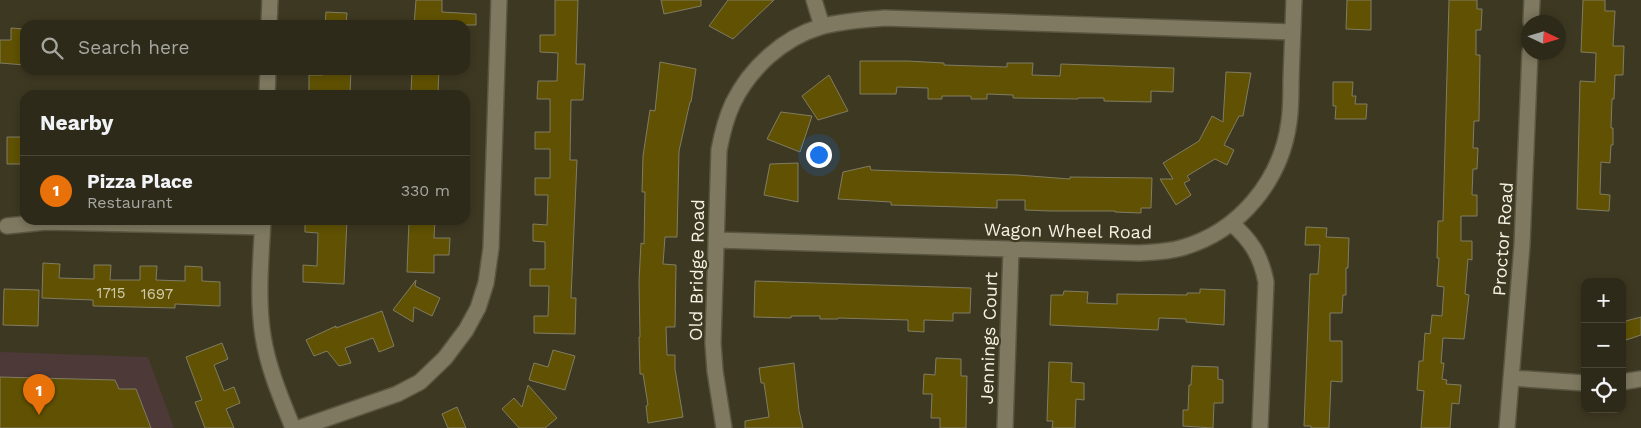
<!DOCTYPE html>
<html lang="en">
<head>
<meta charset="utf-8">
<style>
  :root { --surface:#2e2a19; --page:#3a3626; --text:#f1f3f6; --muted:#a7a7a2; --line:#494638; --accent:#7dbef9 }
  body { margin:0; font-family:"Work Sans",sans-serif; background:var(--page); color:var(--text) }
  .controls { position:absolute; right:15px; bottom:15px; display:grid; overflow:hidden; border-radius:10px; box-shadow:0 2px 8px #0003 }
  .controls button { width:45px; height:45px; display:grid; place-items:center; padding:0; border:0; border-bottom:1px solid var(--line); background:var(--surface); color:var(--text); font:25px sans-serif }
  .compass { position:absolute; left:1521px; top:15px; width:45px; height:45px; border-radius:50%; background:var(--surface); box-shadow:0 2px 8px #0003; rotate:94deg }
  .you { position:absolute; left:818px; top:154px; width:18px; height:18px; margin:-12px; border:4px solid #fff; border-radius:50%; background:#1a73e8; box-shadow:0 0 0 8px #1a73e833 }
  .badge { display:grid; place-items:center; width:32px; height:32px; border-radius:50%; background:var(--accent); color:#fff; font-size:16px; font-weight:700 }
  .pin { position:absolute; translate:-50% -41px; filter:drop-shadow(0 1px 2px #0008) }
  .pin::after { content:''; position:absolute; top:26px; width:18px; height:15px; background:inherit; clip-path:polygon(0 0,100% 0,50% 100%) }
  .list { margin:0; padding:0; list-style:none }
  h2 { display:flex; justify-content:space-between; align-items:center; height:65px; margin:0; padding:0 20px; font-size:21px }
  h2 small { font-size:16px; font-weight:400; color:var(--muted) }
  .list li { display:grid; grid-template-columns:32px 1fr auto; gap:15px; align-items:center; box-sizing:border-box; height:70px; padding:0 20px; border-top:1px solid var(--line) }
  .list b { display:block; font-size:19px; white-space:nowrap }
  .list p { margin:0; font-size:16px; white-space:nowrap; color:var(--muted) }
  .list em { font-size:16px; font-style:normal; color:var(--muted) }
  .icon { flex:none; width:28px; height:28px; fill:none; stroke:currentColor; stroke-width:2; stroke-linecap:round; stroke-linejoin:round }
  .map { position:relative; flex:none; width:1641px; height:428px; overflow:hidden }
  .search { position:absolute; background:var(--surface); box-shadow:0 2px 8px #0003; left:20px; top:20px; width:450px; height:55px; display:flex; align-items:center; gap:12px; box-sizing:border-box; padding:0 18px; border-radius:15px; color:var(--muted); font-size:19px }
  .panel { position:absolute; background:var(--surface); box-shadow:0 2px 8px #0003; left:20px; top:90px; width:450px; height:135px; border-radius:15px }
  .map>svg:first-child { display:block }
  .commercial { fill:#4e3939 }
  .building { fill:#605202; stroke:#817c62 }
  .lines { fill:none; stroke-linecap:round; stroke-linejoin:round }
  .minor-casing { stroke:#5a5641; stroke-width:18 }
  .minor { stroke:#7e7960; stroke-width:15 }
  .labels { text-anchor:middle; stroke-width:4.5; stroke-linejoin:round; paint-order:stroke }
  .number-label { font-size:15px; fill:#d0caac }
  .street-label { font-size:18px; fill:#f5f2e4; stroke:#3d3821 }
</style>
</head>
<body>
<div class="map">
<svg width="1641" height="428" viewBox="0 0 1641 428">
  <rect width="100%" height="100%" fill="#3d3821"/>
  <path class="commercial" d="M0,352L148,357L174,428H0Z"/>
  <path class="building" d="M416,0H442V12L476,14V25H414Z
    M555,0H578L576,64H585L583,100H571L570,160H577L571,298H576L575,334L534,333V316H548L549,286H530V269H545V242L533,241V224L547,225L548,195H535V178H550V149H535V132H550V99H537L538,81H557L558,53L540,52V35H555Z
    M661,0H701V6L664,14Z
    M728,0H774L733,39L709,26Z
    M1347,0H1371V30L1346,29Z
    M1449,0H1477V9H1482L1481,30H1476V55H1480L1479,121H1474L1473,148H1478L1477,169H1473L1472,195H1477V216H1461V241H1472V260L1468,259L1465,294L1469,295L1464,339L1443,338L1441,363H1444L1442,379L1447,380L1446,384L1461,385L1459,404L1452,403L1450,428H1421L1424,391L1417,390L1419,361H1423L1425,333L1430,334L1432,315L1442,316L1444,287L1437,286L1439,258H1437L1438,221H1443Z
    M1583,0H1605V11H1615L1613,46H1624L1623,75H1615L1614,99H1612L1611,128H1613V145H1611L1610,163L1601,162L1600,194L1610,195L1609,211L1577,209L1580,81L1595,82L1596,53L1581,52Z
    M326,12L347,13L346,25H325Z
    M11,28L25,29V65L0,63V40H11Z
    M860,61H907L944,63V65L1007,67V63H1033L1032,75L1060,76L1061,64L1174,68L1173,92L1151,91V102L1104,101V98H1078V99L1013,98V95L987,94V99H971V96H942V99H928V88L897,87L896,94H860Z
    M660,62L696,69L691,102H690L679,151L677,237H665L663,264L676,265L675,327H666L667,355H675V369L683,417L648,423L646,406L648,405L643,374H640L639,337H640L639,281L641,243L644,244L645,192H642L643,156L650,110L655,111Z
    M324,70H351L350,93L309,92V75H323Z
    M412,70H439L438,93L411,92Z
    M1226,72L1251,73L1243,116H1239L1224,145L1234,150L1227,165L1215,159L1187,176L1190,180L1184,183L1191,195L1176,205L1160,179H1173L1163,163L1199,141L1212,116L1223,122Z
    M829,75L848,111L818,120L802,96Z
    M1333,82H1353L1352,96H1356L1355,104H1367L1366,119H1335L1336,106H1333Z
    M781,112L812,116L800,152L767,139Z
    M7,137H25V164H7Z
    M798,163V202L764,195L770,164Z
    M870,166L871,170L1017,175L1070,179V177L1152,178L1151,208H1141V213L1115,212V211H1050L1025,210V200H997V208L891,205V202L838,199L843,172Z
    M305,220H347L344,284L303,282V265L317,266L318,233L305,232Z
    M409,220H435L434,238H450L449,255H434V273L407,272Z
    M1306,227L1327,228L1326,237L1349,238L1348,268H1346V295H1343L1342,313H1330V341H1342V382L1331,381L1329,428H1311V426H1304L1310,274H1318L1320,245H1305Z
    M43,263L60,264L59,278L94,279V265H111L110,280H140V266H157L156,280L185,281V266L202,267V281L220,282V306L175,304V308L93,306V300L42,298Z
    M416,280L415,286L440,298L432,316L414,307L413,322L393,310Z
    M755,281L971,288L970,313H953V321L924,320V332L908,331V320L838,318V319H820V316H791V318L754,317Z
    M4,289L39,290L38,326L3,325Z
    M1200,289L1225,290L1224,325L1186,322V319L1159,318L1158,330L1050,325L1051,295H1063L1064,291L1088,292L1087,303L1117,304V294L1187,295V293H1200Z
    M382,311L394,346L379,352L373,338L345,348L351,363L339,366L327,351L314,356L306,340L336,326V328Z
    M1641,317V335L1626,340L1622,322Z
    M222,343L228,359L214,365L224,391L234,387L240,403L226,409L234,428H205L195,402L202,400L186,357Z
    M553,350L575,356L565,390L529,380L534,363L548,367Z
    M936,358L961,359V376H967L966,428H940V418H931L932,394H923L924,374L935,375Z
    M1049,362L1072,363L1071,382L1084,383V400L1076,399L1075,428H1052L1053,421H1047Z
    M794,363L799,411L803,428H745V421L769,417L764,383H761L759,368Z
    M1192,366L1218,367V379L1223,380V403H1214L1213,428L1183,426V410H1188L1189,385H1191Z
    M0,377L115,380L119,389H136L151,428H0Z
    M528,385L557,418L545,428H519L502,409L514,398L522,407Z
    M457,407L466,428H448L442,414Z"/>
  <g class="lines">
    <defs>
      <path id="minor" d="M814,0L822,26
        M1531,22L1532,0
        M269,25L270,0
        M267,95L268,70
        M263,220C261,258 257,298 263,336C268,368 281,398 293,428
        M1231,223C1251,240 1261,256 1266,282L1260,428
        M7,226L46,222L262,227
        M716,240L1139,253C1153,252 1167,252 1181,248C1239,232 1281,181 1289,122C1291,109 1291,94 1291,80C1292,54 1293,27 1294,0
        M1511,378L1585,383
        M1622,382L1641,379
        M299,428L397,394L420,382L445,358L466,330L478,308L486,283L491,248L499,0
        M724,428L715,371L713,343L719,150C722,134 726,118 733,103C750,68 783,38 820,27C840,21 863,20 884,18L1293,32
        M1005,428L1011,250
        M1507,428L1522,245L1530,52"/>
    </defs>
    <use href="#minor" class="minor-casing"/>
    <use href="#minor" class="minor"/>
  </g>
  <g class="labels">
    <g class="number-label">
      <text x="111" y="298">1715</text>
      <text x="157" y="299">1697</text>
    </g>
    <g class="street-label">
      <text transform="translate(1068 231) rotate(1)" y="6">Wagon Wheel Road</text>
      <text transform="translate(1503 239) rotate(-86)" y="6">Proctor Road</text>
      <text transform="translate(697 270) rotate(-89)" y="6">Old Bridge Road</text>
      <text transform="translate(989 338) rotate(-88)" y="6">Jennings Court</text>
    </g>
  </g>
</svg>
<div class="controls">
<button>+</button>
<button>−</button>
<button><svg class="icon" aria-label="locate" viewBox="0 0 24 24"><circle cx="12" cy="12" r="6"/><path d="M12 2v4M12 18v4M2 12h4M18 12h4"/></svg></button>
</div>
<svg class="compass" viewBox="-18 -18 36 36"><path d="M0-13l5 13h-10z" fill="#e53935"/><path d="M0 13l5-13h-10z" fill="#a7a7a2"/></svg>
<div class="you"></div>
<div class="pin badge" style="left:39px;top:415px;background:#e8710a">1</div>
<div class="search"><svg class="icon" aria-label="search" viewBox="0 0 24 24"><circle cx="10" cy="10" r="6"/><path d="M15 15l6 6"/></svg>Search here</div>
<section class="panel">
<h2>Nearby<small></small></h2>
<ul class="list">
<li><span class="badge" style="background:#e8710a">1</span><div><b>Pizza Place</b><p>Restaurant</p></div><em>330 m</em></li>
</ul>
</section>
</div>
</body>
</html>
